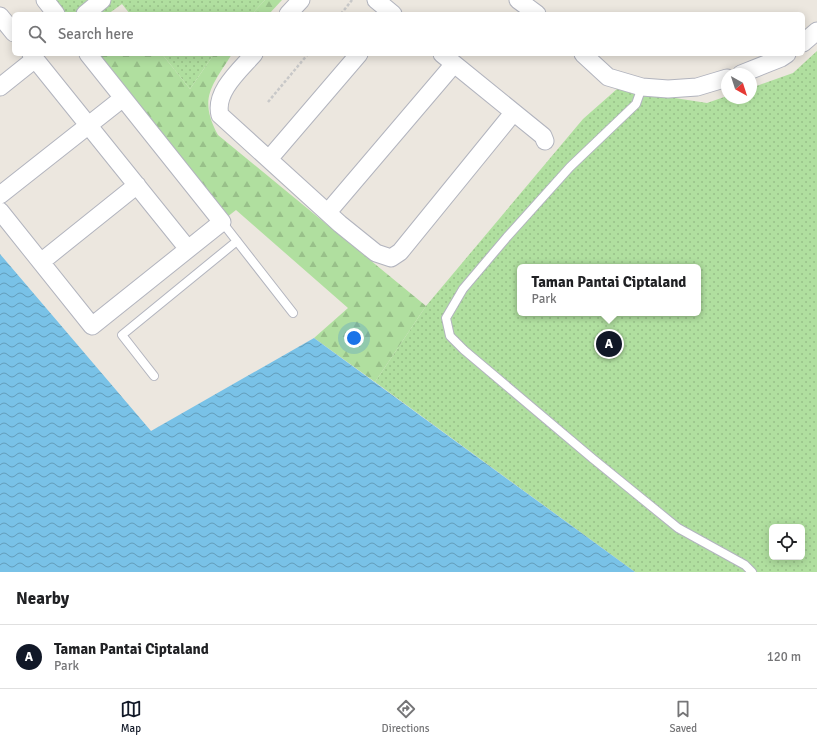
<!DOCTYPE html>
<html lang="en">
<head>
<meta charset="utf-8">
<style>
  :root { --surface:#fff; --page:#f6f6f6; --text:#202124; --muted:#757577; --line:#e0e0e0; --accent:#111827 }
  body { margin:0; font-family:Signika,sans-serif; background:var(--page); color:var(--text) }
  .controls { position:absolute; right:12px; bottom:12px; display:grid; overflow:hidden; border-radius:6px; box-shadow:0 2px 10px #0003 }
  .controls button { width:36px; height:36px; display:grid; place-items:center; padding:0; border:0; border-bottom:1px solid var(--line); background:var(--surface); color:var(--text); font:20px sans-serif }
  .compass { position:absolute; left:721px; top:68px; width:36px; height:36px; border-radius:50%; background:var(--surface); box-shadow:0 2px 10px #0003; rotate:141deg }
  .you { position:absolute; left:354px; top:338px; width:14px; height:14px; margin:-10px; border:3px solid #fff; border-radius:50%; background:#1a73e8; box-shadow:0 0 0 6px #1a73e833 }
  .badge { display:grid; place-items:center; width:26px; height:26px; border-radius:50%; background:var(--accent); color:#fff; font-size:13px; font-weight:700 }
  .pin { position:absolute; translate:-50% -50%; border:2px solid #fff; box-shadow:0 1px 4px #0006 }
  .popup { position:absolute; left:517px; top:264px; width:184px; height:52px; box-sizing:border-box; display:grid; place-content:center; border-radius:6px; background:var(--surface); filter:drop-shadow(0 1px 3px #0005); font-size:13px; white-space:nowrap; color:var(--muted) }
  .popup b { font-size:15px; color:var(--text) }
  .popup::after { content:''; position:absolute; left:50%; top:100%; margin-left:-8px; border:8px solid transparent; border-top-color:var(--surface) }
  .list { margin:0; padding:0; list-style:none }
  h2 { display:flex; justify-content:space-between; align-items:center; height:52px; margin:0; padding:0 16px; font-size:17px }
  h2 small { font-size:13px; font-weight:400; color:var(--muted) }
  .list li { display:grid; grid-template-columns:26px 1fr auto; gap:12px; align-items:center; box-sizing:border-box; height:64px; padding:0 16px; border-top:1px solid var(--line) }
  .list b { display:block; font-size:15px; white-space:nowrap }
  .list p { margin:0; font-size:13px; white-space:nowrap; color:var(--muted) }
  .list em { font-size:13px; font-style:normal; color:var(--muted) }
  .icon { flex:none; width:22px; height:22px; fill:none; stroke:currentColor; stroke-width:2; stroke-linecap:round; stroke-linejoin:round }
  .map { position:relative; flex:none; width:817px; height:572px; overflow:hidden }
  .search { position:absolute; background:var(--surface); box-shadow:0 2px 10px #0003; left:12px; right:12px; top:12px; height:44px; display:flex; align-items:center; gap:10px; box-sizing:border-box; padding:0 14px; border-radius:6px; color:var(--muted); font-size:15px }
  .sheet { height:116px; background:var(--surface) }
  nav { display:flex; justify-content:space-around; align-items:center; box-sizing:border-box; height:56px; border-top:1px solid var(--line); background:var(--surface); font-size:11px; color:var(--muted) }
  nav a { display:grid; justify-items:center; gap:2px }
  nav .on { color:var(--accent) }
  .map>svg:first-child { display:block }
  .grass { fill:url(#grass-dots); fill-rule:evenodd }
  .forest { fill:url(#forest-firs) }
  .water { fill:url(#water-waves) }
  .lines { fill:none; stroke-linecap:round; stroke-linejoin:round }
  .lane-casing { stroke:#b2b4be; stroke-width:10 }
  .street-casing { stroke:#b2b4be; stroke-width:19 }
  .path { stroke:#c8c8c8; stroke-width:2.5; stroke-dasharray:3 2; stroke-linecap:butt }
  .lane { stroke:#fff; stroke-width:8 }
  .street { stroke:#fff; stroke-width:17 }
</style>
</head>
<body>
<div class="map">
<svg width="817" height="572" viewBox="0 0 817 572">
  <defs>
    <pattern id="grass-dots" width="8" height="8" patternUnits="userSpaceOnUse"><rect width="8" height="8" fill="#b0df9f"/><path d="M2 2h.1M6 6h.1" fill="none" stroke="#98c089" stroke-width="1.8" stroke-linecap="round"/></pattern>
    <pattern id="forest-firs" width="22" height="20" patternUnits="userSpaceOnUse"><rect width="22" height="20" fill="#b0df9f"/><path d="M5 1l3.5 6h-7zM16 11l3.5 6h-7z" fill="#98c089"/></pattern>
    <pattern id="water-waves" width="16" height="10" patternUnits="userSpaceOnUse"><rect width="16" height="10" fill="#79c2e7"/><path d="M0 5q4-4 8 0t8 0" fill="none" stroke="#639ebb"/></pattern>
  </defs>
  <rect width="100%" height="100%" fill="#ece7df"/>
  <path class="grass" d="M46,0H265L252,14H130L122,4L108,14H57Z
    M817,51V572H635L375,382L426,306L583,119L617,89L707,103L727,96V98H751V88L793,73ZM520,267H698V313H520ZM772,527H802V557H772Z
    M162,54H214L190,89Z"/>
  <path class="forest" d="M265,0H282L269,14H252Z
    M89,54H162L190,89L214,54H232C212,86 198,98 218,135L426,306L375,382L314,338L348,308L236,210L222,221Z"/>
  <path class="water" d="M0,254L151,431L314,338L635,572H0Z"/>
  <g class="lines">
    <defs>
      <path id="lane" d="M642,87L636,104L570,167L507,237L463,289L446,318L450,336L464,350L592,458L678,528L745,565L752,572
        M222,222L293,313
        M154,376L122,335L237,241"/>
      <path id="street" d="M45,0L56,14
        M376,0L393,14
        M518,0L537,14
        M85,14L102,0
        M288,14L301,0
        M0,16L14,33
        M803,43L817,31
        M31,54L188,249
        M254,54C240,70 214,92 220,115L340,224L376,253L391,258L400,252L513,113
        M442,54L543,136L545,141
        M583,54L608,77L642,87L668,89L697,87L727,78
        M741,74L781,58L787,54
        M0,87L35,59
        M269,159L359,54
        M0,195L123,98
        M0,211L92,326L222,222L88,54
        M328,212L454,64
        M41,262L137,185"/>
    </defs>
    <use href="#lane" class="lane-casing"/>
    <use href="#street" class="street-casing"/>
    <path class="path" d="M341,14L352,0
      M268,102L308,54"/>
    <use href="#lane" class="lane"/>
    <use href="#street" class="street"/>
  </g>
</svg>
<div class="controls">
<button><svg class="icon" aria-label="locate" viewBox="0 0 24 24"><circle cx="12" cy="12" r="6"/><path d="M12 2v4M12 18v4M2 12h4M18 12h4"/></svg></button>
</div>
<svg class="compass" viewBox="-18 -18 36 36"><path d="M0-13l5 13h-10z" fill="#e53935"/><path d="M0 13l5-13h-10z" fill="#757577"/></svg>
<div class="you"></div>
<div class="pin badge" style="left:609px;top:344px">A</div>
<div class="popup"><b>Taman Pantai Ciptaland</b>Park</div>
<div class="search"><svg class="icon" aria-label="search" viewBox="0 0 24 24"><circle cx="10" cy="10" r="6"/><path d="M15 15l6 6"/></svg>Search here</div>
</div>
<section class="sheet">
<h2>Nearby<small></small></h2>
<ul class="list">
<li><span class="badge">A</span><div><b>Taman Pantai Ciptaland</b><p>Park</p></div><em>120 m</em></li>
</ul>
</section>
<nav>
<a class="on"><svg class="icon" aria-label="map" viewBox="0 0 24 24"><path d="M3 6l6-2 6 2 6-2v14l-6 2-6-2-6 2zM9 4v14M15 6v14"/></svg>Map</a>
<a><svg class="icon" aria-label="directions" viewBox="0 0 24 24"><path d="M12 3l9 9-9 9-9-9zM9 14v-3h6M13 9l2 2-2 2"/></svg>Directions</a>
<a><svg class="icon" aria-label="saved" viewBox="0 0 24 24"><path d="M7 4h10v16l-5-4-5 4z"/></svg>Saved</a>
</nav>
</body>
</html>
